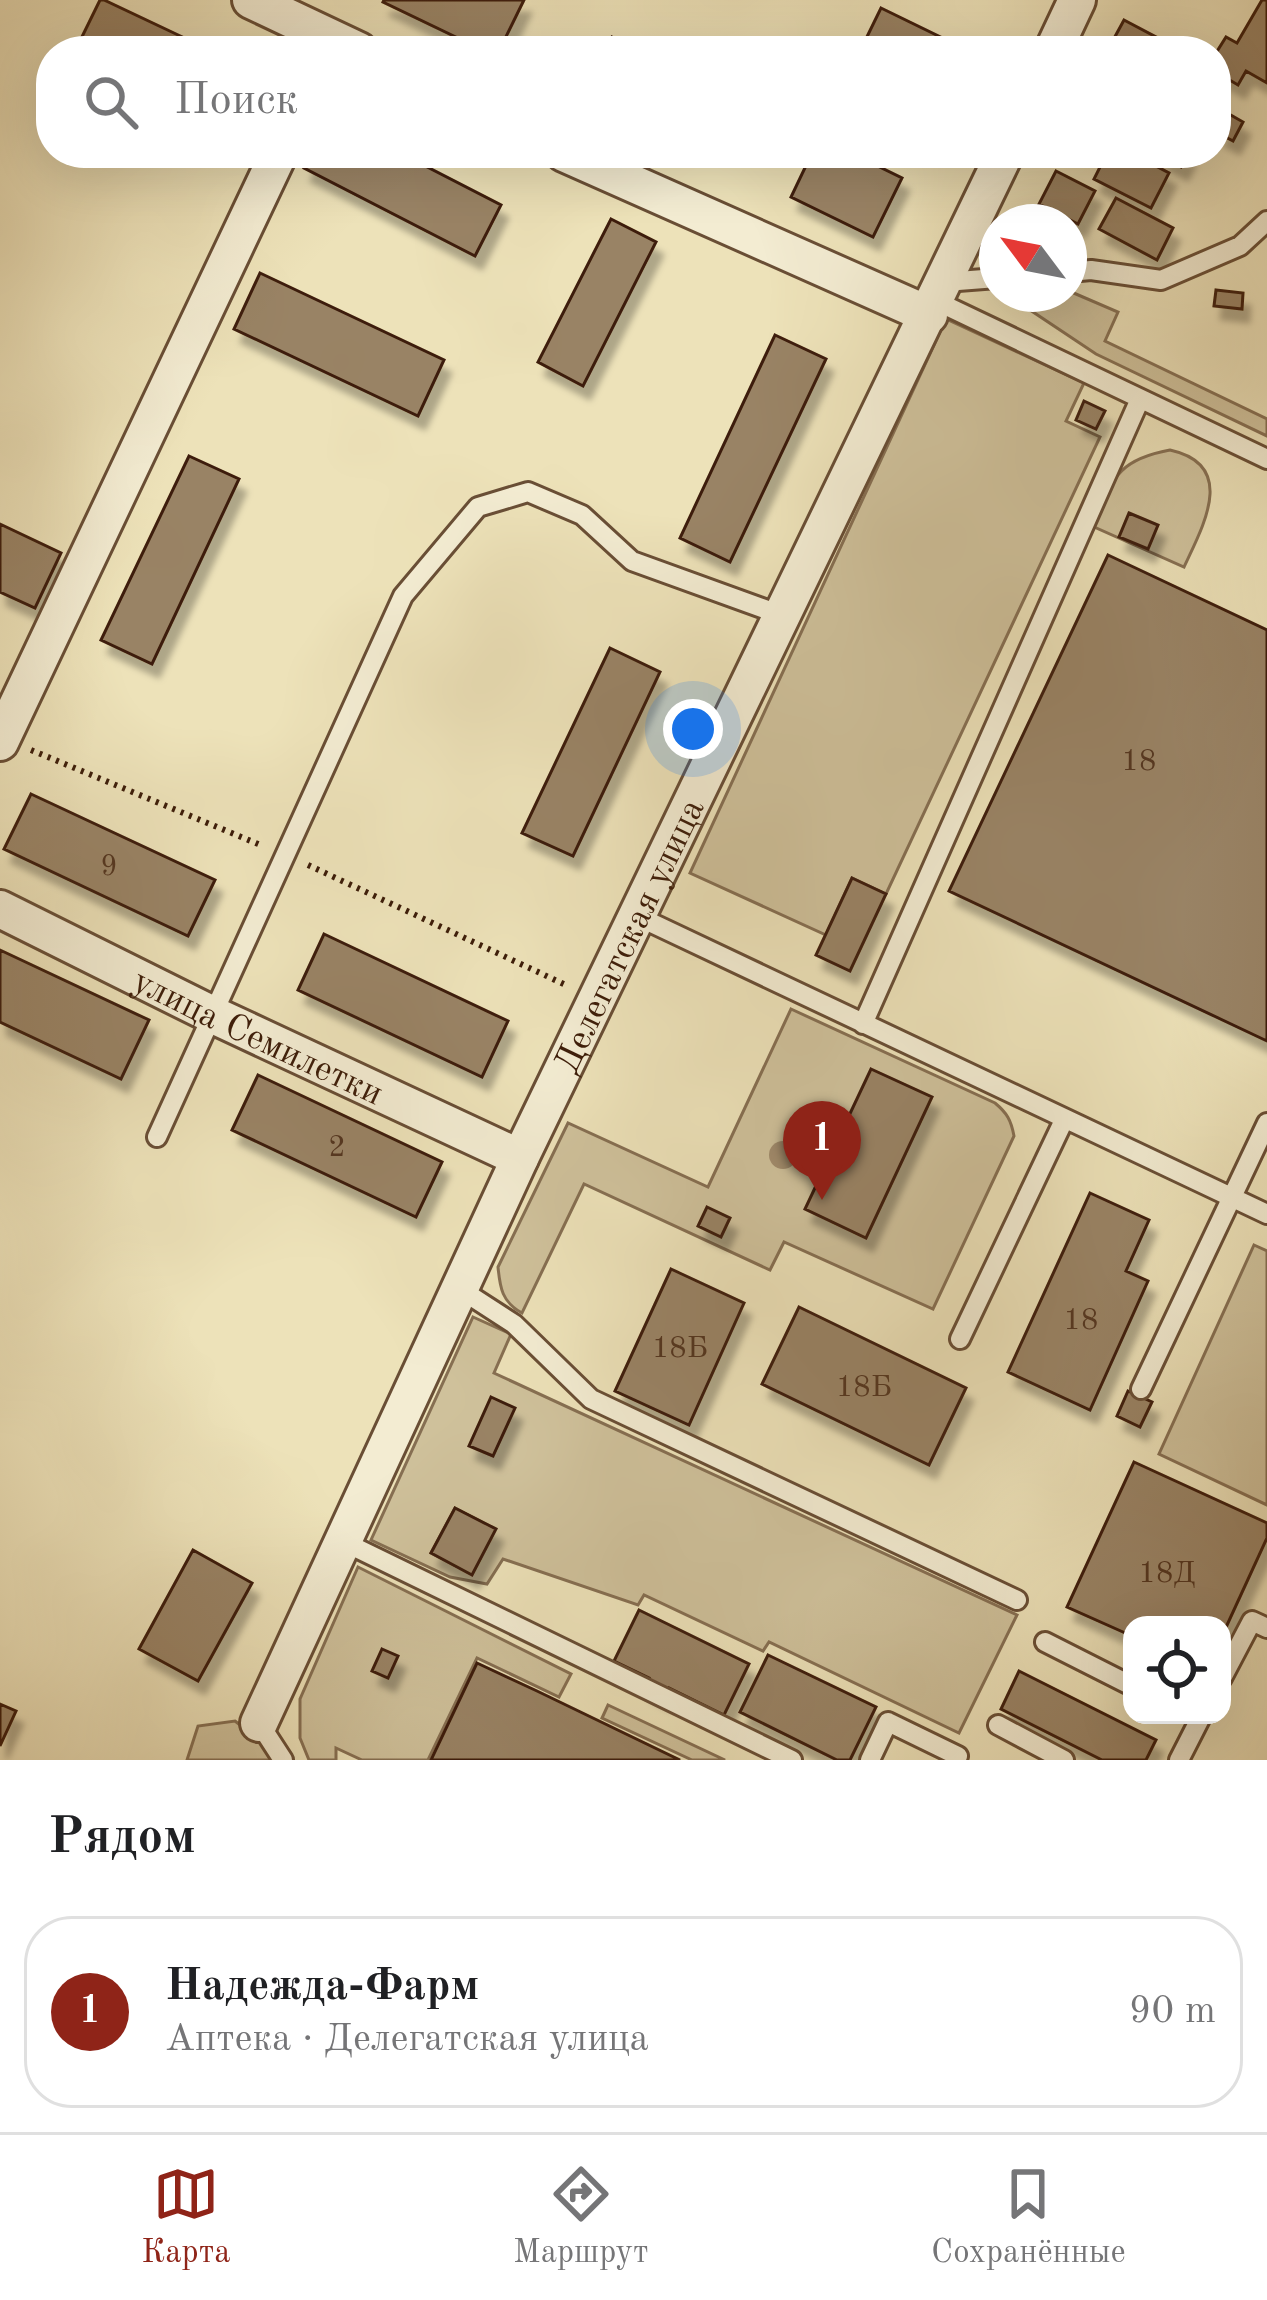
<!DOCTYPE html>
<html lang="ru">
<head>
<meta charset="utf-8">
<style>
  :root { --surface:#fff; --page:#f6f6f6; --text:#202124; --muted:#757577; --line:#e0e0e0; --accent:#8f2418 }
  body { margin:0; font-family:"Old Standard TT",serif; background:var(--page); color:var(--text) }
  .controls { position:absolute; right:36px; bottom:36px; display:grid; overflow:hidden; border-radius:24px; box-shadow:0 12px 48px #0002 }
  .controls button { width:108px; height:108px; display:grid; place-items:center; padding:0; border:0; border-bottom:3px solid var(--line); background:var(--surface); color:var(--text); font:60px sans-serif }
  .compass { position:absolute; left:979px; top:204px; width:108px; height:108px; border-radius:50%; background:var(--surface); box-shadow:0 12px 48px #0002; rotate:302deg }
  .you { position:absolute; left:693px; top:729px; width:42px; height:42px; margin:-30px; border:9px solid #fff; border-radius:50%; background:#1a73e8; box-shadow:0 0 0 18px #1a73e833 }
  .badge { display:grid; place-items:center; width:78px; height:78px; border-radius:50%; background:var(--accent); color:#fff; font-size:39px; font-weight:700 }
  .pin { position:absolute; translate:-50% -99px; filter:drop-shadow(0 3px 6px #0008) }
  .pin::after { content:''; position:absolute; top:63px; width:42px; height:36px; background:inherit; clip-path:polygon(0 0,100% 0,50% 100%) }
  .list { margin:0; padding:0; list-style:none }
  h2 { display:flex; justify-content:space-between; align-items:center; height:156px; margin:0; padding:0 48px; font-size:51px }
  h2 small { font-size:39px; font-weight:400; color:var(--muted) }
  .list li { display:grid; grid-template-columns:78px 1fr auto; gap:36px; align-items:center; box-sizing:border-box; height:192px; margin:0 24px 24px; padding:0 24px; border:3px solid var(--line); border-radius:48px }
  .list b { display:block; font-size:45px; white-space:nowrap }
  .list p { margin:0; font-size:39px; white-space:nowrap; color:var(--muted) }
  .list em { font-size:39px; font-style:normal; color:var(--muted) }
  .icon { flex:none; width:66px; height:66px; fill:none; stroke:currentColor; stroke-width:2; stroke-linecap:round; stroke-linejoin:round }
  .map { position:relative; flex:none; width:1267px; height:1760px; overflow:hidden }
  .search { position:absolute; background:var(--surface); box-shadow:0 12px 48px #0002; left:36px; right:36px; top:36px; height:132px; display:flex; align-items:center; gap:30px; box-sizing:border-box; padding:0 42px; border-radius:48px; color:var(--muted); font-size:45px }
  .sheet { height:372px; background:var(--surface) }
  nav { display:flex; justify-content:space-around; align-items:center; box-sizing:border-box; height:168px; border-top:3px solid var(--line); background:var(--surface); font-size:33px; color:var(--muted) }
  nav a { display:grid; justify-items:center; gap:6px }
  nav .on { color:var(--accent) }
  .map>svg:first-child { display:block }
  .green { fill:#cfc19b; stroke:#866f52; stroke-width:3; fill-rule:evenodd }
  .building { fill:#998365; stroke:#3d1d09; stroke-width:3; filter:url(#shadow) }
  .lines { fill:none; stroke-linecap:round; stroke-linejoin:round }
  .service-casing { stroke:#694e35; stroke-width:24 }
  .minor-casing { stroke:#694e35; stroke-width:42 }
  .path { stroke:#3d1d09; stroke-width:6; stroke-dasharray:3 6; stroke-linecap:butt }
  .service { stroke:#f3ecd2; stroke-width:18 }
  .minor { stroke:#f3ecd2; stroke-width:36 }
  .tree { fill:#a18c6d }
  .labels { text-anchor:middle; stroke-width:10; stroke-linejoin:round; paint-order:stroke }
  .number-label { font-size:30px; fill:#543620 }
  .street-label { font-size:36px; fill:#3d1d09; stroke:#f3ecd2 }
</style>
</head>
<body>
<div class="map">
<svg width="1267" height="1760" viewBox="0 0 1267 1760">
  <defs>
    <filter id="shadow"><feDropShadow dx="7" dy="13" stdDeviation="3" flood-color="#0004"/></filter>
  </defs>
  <rect width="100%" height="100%" fill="#ede2b9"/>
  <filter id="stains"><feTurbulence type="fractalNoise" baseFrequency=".00167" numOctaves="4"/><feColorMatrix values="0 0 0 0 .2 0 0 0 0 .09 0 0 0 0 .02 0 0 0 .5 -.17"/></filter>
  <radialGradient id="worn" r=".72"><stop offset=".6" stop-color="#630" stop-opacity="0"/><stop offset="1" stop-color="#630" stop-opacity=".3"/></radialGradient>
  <path class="green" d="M1069,291L1118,312L1105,341L1267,419V436L1096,354L1009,296L1069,294Z
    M946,319L1084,383L1066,421L1100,437L886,894L852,878L826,935L690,873Z
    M1170,450C1238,465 1203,526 1184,567L1092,526C1113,479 1116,460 1170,450Z
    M791,1009L995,1103C1007,1113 1011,1120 1014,1136L933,1309L784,1242L770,1270L584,1184L522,1313C502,1302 500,1288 498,1267L568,1123L708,1187Z
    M1254,1245L1267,1251V1505L1159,1454Z
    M473,1317L511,1334L494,1373L1017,1615L959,1733L769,1642L763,1651L644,1595L638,1605L503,1559L487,1584L450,1577L371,1540ZM455,1508L495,1529L472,1574L431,1553Z
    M358,1567L571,1674L559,1697L477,1658L428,1760H362L336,1748V1760H309L300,1738V1699Z
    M608,1705L725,1760H692L602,1718Z
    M235,1721L264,1744L273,1760H187L198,1726Z"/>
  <path class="building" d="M100,0H104L212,51H75Z
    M384,0H524L499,51H485L383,2Z
    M1262,0H1267V83L1246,71L1238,85L1216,72V53L1226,37L1237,43Z
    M881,8L965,49L964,51H860Z
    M1124,20L1156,37L1149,51H1124L1111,44Z
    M612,37L642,51H605Z
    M1229,114L1243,122L1233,141L1218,133Z
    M311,153H400L501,205L475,256L304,168Z
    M812,153H851L902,178L873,237L791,197Z
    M1107,153H1131L1169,173L1151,208L1094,179Z
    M1154,153H1188L1181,167Z
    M1056,171L1095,191L1078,224L1039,204Z
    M1116,198L1173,228L1157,260L1099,229Z
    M611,219L656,242L583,386L538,362Z
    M260,273L444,360L418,416L234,329Z
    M1216,290L1243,293L1242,309L1214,306Z
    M775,335L826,359L730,562L680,538Z
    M1084,401L1105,411L1096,429L1076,420Z
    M189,456L239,479L152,664L101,640Z
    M1129,513L1158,525L1148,549L1119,537Z
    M0,524L61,553L35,608L0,592Z
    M1108,555L1267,630V1041L949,891Z
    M610,648L660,672L573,856L522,833Z
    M31,794L215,880L188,936L4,849Z
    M852,878L886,894L850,971L816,955Z
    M324,934L508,1021L482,1077L298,990Z
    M0,950L149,1020L121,1079L0,1022Z
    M871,1069L932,1097L866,1238L805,1209Z
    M258,1075L442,1162L416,1217L232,1130Z
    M1090,1193L1149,1220L1126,1271L1148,1281L1090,1410L1008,1372Z
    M707,1207L730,1218L721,1237L698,1226Z
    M671,1269L744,1303L689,1425L615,1391Z
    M799,1307L966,1388L929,1465L762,1384Z
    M1128,1391L1152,1402L1140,1427L1117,1416Z
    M491,1397L515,1408L493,1456L469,1446Z
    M1134,1462L1267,1523V1538L1222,1636V1625H1132V1636L1067,1607Z
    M455,1508L496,1529L472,1575L431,1553Z
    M193,1550L252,1583L198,1681L139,1649Z
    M639,1610L749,1664L724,1715L669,1688L664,1697L645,1687L649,1678L614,1661Z
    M382,1649L398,1656L388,1678L372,1671Z
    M768,1655L876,1707L850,1760H837L740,1712Z
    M477,1663L537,1691L680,1760H431Z
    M1019,1671L1156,1740L1146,1760H1102L1001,1709Z
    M0,1704L16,1711L0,1746Z"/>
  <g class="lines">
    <defs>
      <path id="service" d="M1069,272L1091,270L1161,280L1240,246L1267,221
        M945,282L997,278
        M936,301L1267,459
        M639,917L1267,1214
        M863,1024L1140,399
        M157,1137L403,596L478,507L528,492L582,515L632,561L784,616
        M460,1289L514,1324L591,1399L1017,1600
        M960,1339L1064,1120
        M1141,1389L1267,1123
        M342,1541L792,1760
        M1045,1642L1132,1686
        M1222,1678L1252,1621L1267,1628
        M259,1723L283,1760
        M998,1725L1064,1760
        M870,1760L888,1722L958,1756L956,1760
        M1179,1760L1202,1715"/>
      <g id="minor">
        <path d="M251,0L359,51"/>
        <path d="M1053,51L1077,0"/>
        <path d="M564,153L929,315"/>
        <path d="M0,742L279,153"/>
        <path id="s1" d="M0,909L211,1014L520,1158"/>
        <path id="s2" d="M259,1723L520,1158L1005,153"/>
      </g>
    </defs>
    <use href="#service" class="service-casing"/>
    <use href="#minor" class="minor-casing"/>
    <path class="path" d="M31,750L263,846
      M308,865L568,986"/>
    <use href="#service" class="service"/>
    <use href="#minor" class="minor"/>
  </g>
  <circle class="tree" cx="783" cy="1155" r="14"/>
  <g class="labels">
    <g class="number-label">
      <text x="1139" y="770">18</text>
      <text x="109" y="875">9</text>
      <text x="337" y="1156">2</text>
      <text x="1081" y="1329">18</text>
      <text x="680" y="1357">18Б</text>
      <text x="864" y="1396">18Б</text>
      <text x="1167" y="1582">18Д</text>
    </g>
    <g class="street-label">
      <text dy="13" stroke="none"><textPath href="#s2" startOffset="870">Делегатская улица</textPath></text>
      <text dy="13" stroke="none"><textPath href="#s1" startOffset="288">улица Семилетки</textPath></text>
    </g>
  </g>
  <rect width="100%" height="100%" filter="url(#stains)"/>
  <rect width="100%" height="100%" fill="url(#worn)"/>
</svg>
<div class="controls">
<button><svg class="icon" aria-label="locate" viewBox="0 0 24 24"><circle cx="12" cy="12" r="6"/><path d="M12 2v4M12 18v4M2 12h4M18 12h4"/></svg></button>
</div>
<svg class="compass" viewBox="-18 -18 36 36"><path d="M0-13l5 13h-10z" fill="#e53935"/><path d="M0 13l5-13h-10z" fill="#757577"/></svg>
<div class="you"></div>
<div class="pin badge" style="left:822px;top:1200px">1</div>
<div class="search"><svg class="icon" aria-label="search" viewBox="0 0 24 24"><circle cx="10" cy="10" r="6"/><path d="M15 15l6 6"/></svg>Поиск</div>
</div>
<section class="sheet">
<h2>Рядом<small></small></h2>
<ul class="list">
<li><span class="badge">1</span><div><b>Надежда-Фарм</b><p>Аптека · Делегатская улица</p></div><em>90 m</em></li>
</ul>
</section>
<nav>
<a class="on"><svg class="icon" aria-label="map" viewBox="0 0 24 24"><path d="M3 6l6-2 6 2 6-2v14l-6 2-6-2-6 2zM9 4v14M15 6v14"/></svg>Карта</a>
<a><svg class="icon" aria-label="directions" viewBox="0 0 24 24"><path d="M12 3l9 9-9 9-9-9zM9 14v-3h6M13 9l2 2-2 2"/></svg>Маршрут</a>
<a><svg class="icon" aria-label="saved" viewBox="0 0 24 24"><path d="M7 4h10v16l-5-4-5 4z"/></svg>Сохранённые</a>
</nav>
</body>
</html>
